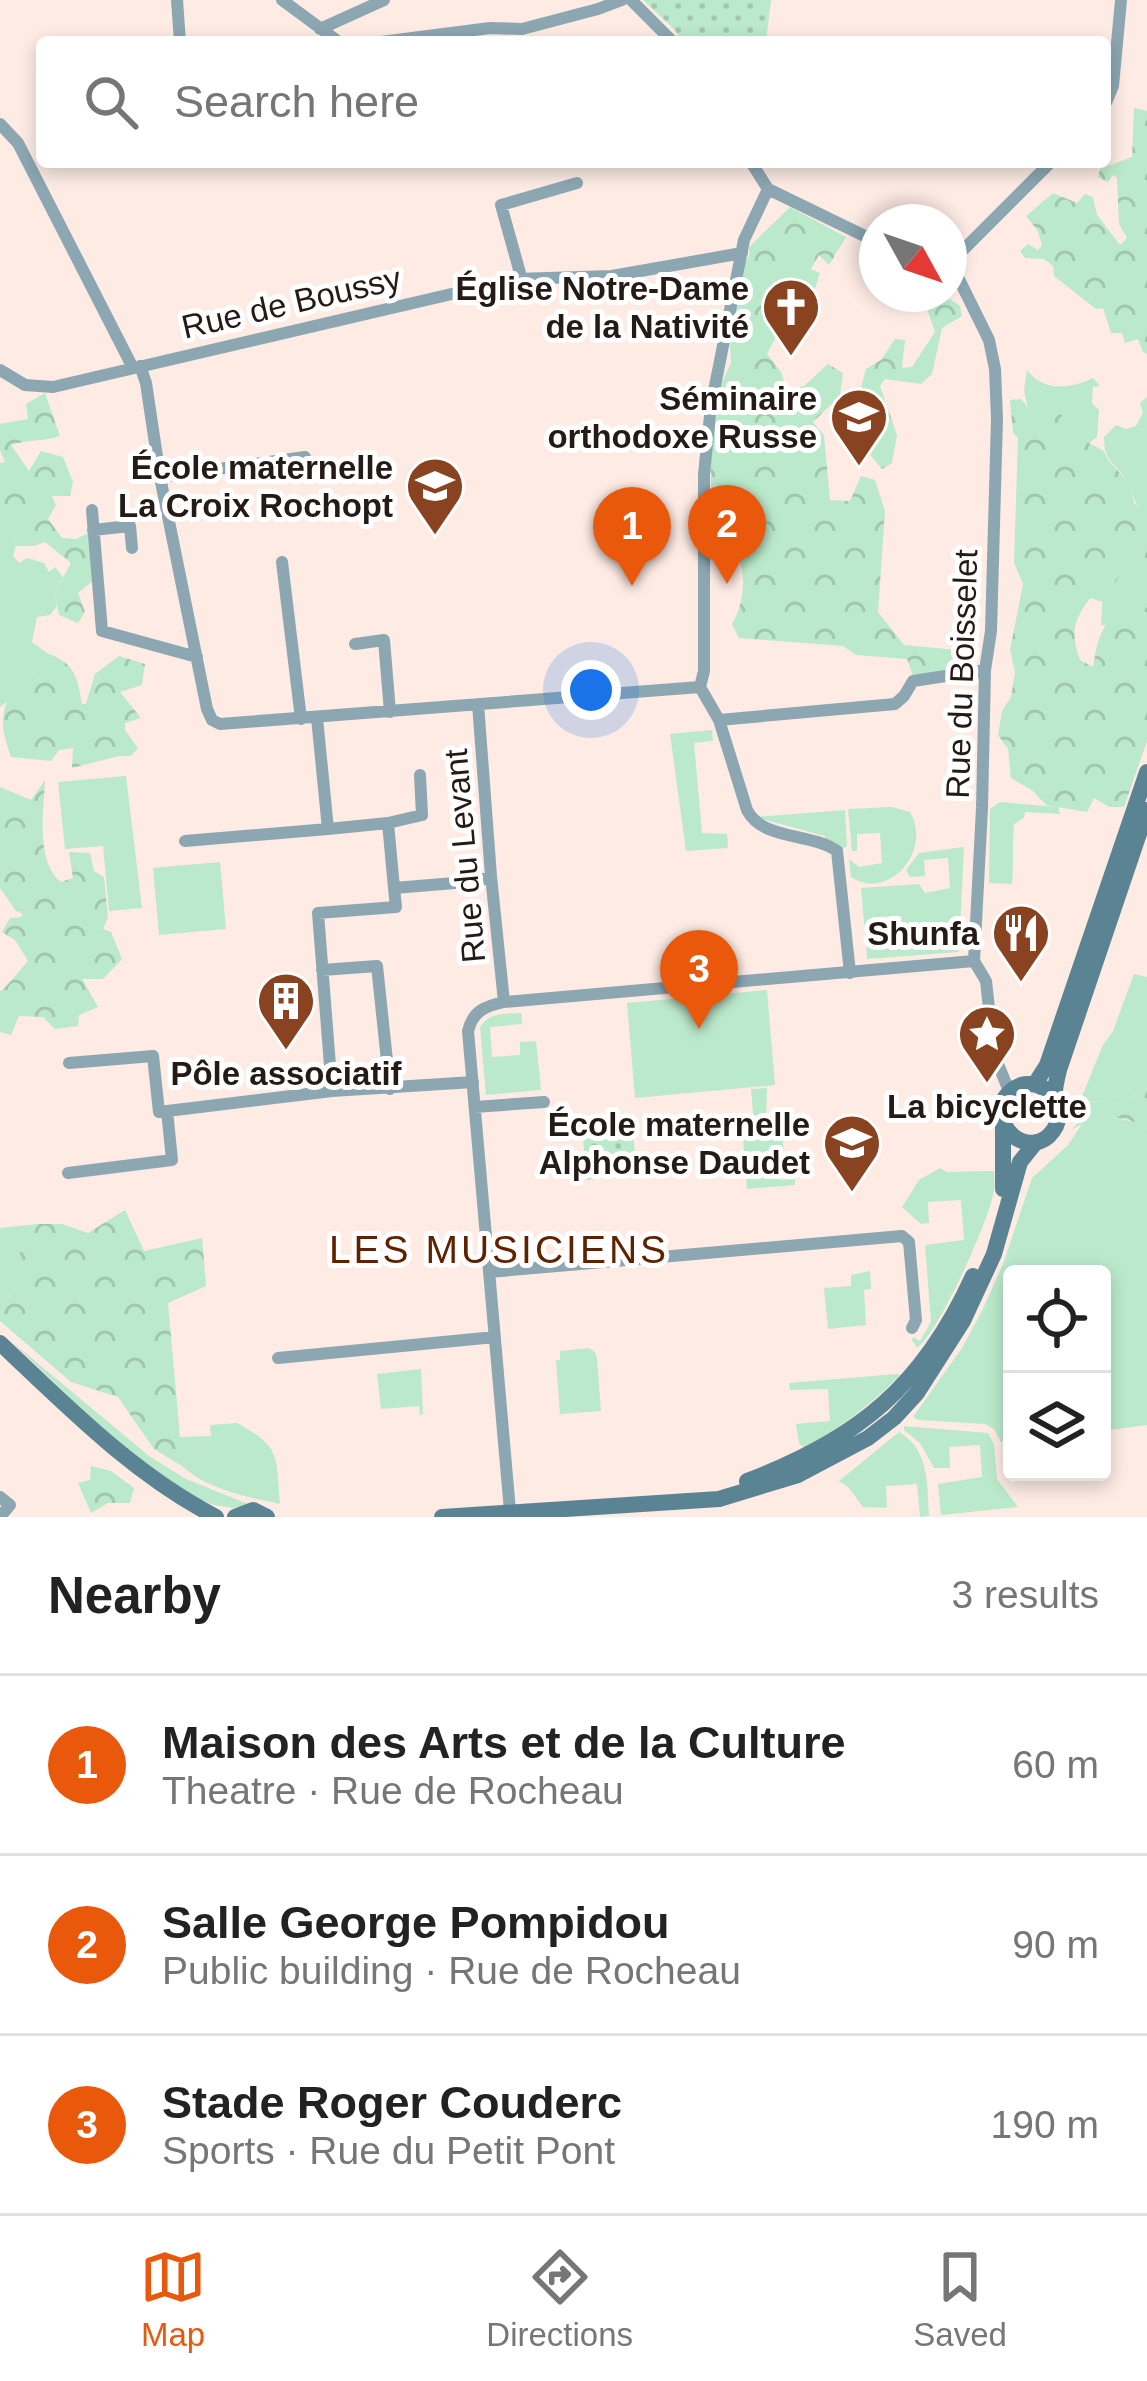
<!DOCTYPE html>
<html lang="en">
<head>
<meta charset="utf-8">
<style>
  :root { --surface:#fff; --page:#f2f2f2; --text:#222; --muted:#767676; --line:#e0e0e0; --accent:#ea580c }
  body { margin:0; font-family:Arial,sans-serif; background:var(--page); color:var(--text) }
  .controls { position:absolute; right:36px; bottom:36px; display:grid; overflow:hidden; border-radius:12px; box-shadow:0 6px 18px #0003 }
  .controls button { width:108px; height:108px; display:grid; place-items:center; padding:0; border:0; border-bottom:3px solid var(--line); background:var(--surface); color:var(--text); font:60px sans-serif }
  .compass { position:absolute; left:859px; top:204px; width:108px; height:108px; border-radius:50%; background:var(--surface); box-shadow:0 6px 18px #0003; rotate:130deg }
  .you { position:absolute; left:591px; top:690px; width:42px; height:42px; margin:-30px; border:9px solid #fff; border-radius:50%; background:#1a73e8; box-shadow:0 0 0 18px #1a73e833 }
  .badge { display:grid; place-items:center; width:78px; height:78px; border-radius:50%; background:var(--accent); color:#fff; font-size:39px; font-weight:700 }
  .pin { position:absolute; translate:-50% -99px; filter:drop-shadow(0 3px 6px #0008) }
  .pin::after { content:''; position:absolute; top:63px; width:42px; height:36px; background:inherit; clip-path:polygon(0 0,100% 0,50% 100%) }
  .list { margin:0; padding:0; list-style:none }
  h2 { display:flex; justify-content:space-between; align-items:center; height:156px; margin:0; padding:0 48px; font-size:51px }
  h2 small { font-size:39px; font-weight:400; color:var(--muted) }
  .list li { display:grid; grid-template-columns:78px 1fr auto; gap:36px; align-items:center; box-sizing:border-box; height:180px; padding:0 48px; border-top:3px solid var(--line) }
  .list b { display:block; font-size:45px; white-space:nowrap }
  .list p { margin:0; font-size:39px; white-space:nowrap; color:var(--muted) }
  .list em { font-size:39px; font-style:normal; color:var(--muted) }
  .icon { flex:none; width:66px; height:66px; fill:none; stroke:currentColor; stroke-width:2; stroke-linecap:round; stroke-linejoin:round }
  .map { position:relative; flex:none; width:1147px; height:1517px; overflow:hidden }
  .search { position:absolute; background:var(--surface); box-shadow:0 6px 18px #0003; left:36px; right:36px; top:36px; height:132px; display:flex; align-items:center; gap:30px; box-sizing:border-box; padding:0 42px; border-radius:12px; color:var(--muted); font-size:45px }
  .sheet { height:696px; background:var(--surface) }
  nav { display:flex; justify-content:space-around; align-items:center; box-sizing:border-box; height:168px; border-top:3px solid var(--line); background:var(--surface); font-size:33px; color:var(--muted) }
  nav a { display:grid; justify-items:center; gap:6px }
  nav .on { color:var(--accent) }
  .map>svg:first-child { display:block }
  .green { fill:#bbe9cb }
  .forest { fill:url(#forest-crowns) }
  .park { fill:url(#park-dots) }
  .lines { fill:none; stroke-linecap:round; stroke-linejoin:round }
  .street { stroke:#8ca7b2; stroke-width:12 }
  .secondary { stroke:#5a8394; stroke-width:16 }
  .labels { text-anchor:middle; stroke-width:10; stroke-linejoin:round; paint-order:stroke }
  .poi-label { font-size:33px; font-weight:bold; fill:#241a16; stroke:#fff; text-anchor:end }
  .street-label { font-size:33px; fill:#241a16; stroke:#fff }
  .quarter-label { font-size:39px; letter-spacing:3px; fill:#5f2100; stroke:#fff }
</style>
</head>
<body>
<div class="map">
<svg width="1147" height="1517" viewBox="0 0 1147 1517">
  <defs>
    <pattern id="forest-crowns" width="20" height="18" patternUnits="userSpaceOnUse" patternTransform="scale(3)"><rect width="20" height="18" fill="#bbe9cb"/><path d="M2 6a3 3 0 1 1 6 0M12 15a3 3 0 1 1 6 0" fill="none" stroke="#a1c7ae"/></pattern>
    <pattern id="park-dots" width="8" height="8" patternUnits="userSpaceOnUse" patternTransform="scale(3)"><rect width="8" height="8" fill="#bbe9cb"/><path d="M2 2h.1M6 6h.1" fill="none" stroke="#a1c7ae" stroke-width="1.8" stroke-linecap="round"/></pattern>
  </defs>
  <rect width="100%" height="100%" fill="#fdebe4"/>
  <path class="green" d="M1027,370C1043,392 1070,389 1093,378L1100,386L1093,387L1092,403L1099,410L1097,437L1089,443L1072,422L1045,406L1028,409L1024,390Z
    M1147,397V516H1146C1130,500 1136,496 1127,481C1115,462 1104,463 1104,437L1116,425L1126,429L1136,426L1143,413L1140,403Z
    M10,526L16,546L13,556L19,563L27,558L44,563L49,572L55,567L63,577L55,593L57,606L50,615L37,617L32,642L47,653L26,686L0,707V527Z
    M1105,560L1147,561V626L1101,625Z
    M712,730L713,741L694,743L702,833L727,834L728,848L686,851L670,734Z
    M126,776L142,908L109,911L103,846L65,849L58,782Z
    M1000,802L1058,807L1060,814L1025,812L1024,818L1014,824C1012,844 1014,865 1012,884L989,883L990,809Z
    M892,807L910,812C933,851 888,902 851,877L849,859L859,867L882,863L880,833L857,834V851H852L848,809Z
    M845,810L847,846L842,850L836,843L825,840V836L755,817Z
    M964,847L959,952L867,959L866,942L874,941L877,950L903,946L901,916L877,917L879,934L865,935L861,888L919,884L925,893L950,888L948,858L924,860L925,876L910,877L906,870L919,853Z
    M220,862L226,929L159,935L153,868Z
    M1134,974L1147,977V1089L1144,1087L1124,1103L1080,1101L1103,1045L1113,1031Z
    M767,990L775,1085L635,1098L627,1003Z
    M521,1013L522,1024L490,1027L492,1057L520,1055V1042L536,1041L541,1090L486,1095L480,1027C490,1012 504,1014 521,1013Z
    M767,1088L766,1123L796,1122V1125L782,1127L784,1155L780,1156L781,1180L795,1179V1185L747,1189L743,1138L755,1136L751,1089Z
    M1094,1117C1112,1118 1132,1118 1147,1129V1425L1102,1431V1274H1012V1441L1001,1442L994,1429L985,1424L919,1420L913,1417L962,1348L982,1311L1003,1264L1032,1178L1068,1145L1082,1124Z
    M940,1168L947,1172L994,1171C994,1178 995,1184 994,1191C989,1221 939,1332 917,1348L912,1340L913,1337L920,1341L931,1322L925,1245L964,1240L961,1200L928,1202L929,1223L921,1224L902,1207L919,1180Z
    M38,1224L19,1255L28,1268L7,1298L0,1292V1228Z
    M870,1271L871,1289L864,1290L866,1325L828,1329L824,1288L851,1286V1275Z
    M11,1341L149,1456L186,1479L253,1506L233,1508L214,1505L189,1495L112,1438Z
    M589,1348L595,1352L597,1358L601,1411L560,1414L556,1360H560V1351Z
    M421,1369L423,1414L420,1415L419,1406L381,1409L377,1374Z
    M897,1374L900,1375C871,1405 840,1427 805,1449L799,1443L796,1424L830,1421L828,1389L790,1390L789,1383Z
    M237,1423C282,1447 276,1457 280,1504C247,1497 207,1489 182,1466L211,1436L210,1425Z
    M904,1426L988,1433L994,1444L997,1479L1018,1507L941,1515L938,1484L982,1477L980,1445L949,1447L950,1468H934L920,1443L904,1430Z
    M899,1432C930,1450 927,1485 929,1516L920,1517L917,1484L886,1486L887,1508L863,1507L848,1487L839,1481Z"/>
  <path class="forest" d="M1134,108L1147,111V354L1143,352L1138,339L1125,343L1122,333H1111L1103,308L1096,309L1054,276L1053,266L1044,259L1025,258L1020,251L1028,244L1038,250L1042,246L1038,231L1026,216L1053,193L1077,203L1085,194L1093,197L1097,215L1120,245L1127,238L1119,224L1117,178L1113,175L1108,182L1098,177L1100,169L1132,157Z
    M790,207L846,237L829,265L819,255L811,269L820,273C812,299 804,322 778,333L767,354L781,372L787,390L804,386L828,364L843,373L840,396L813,422L824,435L830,500L850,501L861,476L875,480L885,511L878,612L904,645L979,652L973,668L914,678L907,659L856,655L843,646L739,638L732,624C744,605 748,571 735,552L719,550L714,542L710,462L721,385L731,363L730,344L741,268L750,254L748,248Z
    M950,299L960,306L962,316L942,328L932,374L921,384L885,379L880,386L897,435L892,463L882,469L861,444L867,434L877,431L876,426L856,406L866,369L881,360L895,339L905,340L902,368L912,367L935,332L926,306Z
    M45,393L60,436C44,442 28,439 11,445L29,471L41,451L63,457L73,482L70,496H52L56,505L48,519L62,538L77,539L91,531L103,573L78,593L85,612L78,623L59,615L55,593L71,563L45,542L34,546H16L10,527H0V463L5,462L0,450V424L28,419L26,404Z
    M1021,399L1029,409L1054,402L1060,414L1072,422L1089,443L1104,451L1108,460L1130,484L1134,503L1147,516V565C1122,560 1115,584 1106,603L1090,598C1072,623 1071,632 1080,660L1093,667C1098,636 1102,622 1129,602L1147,608V741L1124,807H1109L1094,798L1087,812L1046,805L1033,791L1011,778L1008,749L998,735L1002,711L1011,697L1015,672L1010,650L1023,584L1014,563L1018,438L1013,433L1010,400Z
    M47,653C76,664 77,677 82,704H86L95,674L119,656L145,664L142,685L120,692L141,718L125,723V730L138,748L131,756H119L72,768L73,748L59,750L51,761L11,757C0,725 0,718 12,687L26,686Z
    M45,780C44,810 35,861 61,882L73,878L69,852L90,853L94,871L104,877L108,917L103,929L111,932L122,959L103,979H82L98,1007L79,1015L78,1026L55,1029L43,1017L19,1016L11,1035L0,1032V991C7,988 20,969 28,961L15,940L2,932L10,918L21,917L23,914L16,911L0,888V787L31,800Z
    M1144,1087L1147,1089V1129C1122,1112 1096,1116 1071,1130L1086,1115L1074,1110L1080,1101L1124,1103Z
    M125,1210L144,1251L202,1238L206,1286L168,1303L180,1437L211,1436L182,1466L154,1449L118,1397L71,1382L0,1321V1292L8,1297L27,1268L18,1256L38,1224H62L88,1233Z
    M91,1466L111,1471L134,1488L130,1503H108L91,1513L78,1483L90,1480Z"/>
  <path class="park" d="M643,0H771L766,42L682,41L674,29Z
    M631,1113L637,1175L587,1180L581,1118Z"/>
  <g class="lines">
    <path class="street" d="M177,0L180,42
      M282,0L339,42
      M631,0L673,42
      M320,29L384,0
      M381,42L490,28L522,29L598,9L622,0
      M1105,105L1113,86L1121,0
      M0,124L18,143L133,368
      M768,189L877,242
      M951,263L989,340L995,369L997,419L991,631L985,670L982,808L974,961L986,981L994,1054L1009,1091
      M949,264L1051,162
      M516,279L520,273L501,205L577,183
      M140,366L146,383L160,477L207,709L212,720L220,724L700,687
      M0,370L25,385L53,387L516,279L612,276L742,253
      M160,477L305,457
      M92,510L102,631L197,657
      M93,530L130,526L132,548
      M282,562L301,719
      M355,644L384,640L390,712
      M700,687L704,671V474L711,406L744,240L768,189L751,162
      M700,687L719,720L747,810C763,841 810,832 837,851L850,973
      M478,704L491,876L504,1002
      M317,718L328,829L388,823L394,888L479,881L491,876
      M719,720L895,704L904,696L913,681L985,670
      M388,823L422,815L420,775
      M185,841L328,829
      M322,970L377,966L390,1089
      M69,1063L153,1056L159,1112L332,1091L473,1082
      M332,1091L318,913L396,907L394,888
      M475,1107L544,1102
      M68,1173L172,1160L167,1111
      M489,1272L902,1236L909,1242L916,1320L912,1328
      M278,1358L495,1337
      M0,1497L10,1505L0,1517
      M510,1511L468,1031C473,1011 485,1006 504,1002L974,961"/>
    <path class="secondary" d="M1035,1084L1047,1065L1147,772
      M1054,1096C1035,1077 1013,1081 1001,1104C997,1139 1039,1159 1056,1126C1061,1115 1057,1109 1055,1098C1054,1090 1057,1078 1059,1070L1147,810
      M1003,1127V1189
      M0,1343C68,1407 133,1474 216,1517
      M747,1481C858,1439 923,1386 973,1276
      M235,1517L253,1510L267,1517
      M442,1517L719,1499L798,1475L868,1438L894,1418L917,1393L963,1321L994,1254L1020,1162L1036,1142"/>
  </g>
  <defs>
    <symbol id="church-pin" viewBox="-11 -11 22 30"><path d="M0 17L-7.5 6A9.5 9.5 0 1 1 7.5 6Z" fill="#8a4320" stroke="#fff"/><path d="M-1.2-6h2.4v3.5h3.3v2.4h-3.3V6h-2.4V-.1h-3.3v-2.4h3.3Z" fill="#fff"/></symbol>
    <symbol id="university-pin" viewBox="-11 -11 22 30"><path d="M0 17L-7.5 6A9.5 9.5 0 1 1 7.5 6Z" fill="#8a4320" stroke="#fff"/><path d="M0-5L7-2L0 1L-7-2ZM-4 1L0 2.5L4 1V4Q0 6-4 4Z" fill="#fff"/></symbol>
    <symbol id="school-pin" viewBox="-11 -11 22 30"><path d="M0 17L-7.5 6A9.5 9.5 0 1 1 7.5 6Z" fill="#8a4320" stroke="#fff"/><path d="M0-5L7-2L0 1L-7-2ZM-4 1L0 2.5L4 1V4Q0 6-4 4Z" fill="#fff"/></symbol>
    <symbol id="restaurant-pin" viewBox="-11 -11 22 30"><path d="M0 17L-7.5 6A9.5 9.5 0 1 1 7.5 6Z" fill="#8a4320" stroke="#fff"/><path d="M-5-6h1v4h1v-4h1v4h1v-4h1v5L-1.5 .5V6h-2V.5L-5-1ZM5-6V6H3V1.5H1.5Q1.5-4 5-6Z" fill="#fff"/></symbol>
    <symbol id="building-pin" viewBox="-11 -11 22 30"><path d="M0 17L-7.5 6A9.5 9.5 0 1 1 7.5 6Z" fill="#8a4320" stroke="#fff"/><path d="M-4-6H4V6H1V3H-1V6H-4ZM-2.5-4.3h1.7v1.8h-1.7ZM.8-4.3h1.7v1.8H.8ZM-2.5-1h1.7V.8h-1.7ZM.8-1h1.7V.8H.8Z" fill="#fff"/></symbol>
    <symbol id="sight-pin" viewBox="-11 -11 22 30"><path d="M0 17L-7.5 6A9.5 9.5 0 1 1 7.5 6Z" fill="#8a4320" stroke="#fff"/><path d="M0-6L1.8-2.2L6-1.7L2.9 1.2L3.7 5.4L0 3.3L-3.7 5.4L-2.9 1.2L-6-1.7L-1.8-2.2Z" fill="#fff"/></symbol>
  </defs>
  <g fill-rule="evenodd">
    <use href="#church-pin" x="758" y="274" width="66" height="90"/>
    <use href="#university-pin" x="826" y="384" width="66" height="90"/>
    <use href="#school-pin" x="402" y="453" width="66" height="90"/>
    <use href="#restaurant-pin" x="988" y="900" width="66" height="90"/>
    <use href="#building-pin" x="253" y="968" width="66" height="90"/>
    <use href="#sight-pin" x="954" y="1001" width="66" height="90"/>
    <use href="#school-pin" x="819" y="1110" width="66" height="90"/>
  </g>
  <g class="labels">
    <g class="poi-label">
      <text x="749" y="300">Église Notre-Dame<tspan x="749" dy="38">de la Nativité</tspan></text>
      <text x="817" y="410">Séminaire<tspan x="817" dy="38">orthodoxe Russe</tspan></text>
      <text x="393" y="479">École maternelle<tspan x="393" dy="38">La Croix Rochopt</tspan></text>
      <text x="979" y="945">Shunfa</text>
      <text x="286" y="1085" text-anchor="middle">Pôle associatif</text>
      <text x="987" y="1118" text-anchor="middle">La bicyclette</text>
      <text x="810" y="1136">École maternelle<tspan x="810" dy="38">Alphonse Daudet</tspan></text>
    </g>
    <g class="street-label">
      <text transform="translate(291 302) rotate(-13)" y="12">Rue de Boussy</text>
      <text transform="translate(961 674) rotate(-88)" y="12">Rue du Boisselet</text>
      <text transform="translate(464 856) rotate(-95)" y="12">Rue du Levant</text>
    </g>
    <g class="quarter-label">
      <text x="499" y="1263">LES MUSICIENS</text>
    </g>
  </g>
</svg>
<div class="controls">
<button><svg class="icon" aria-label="locate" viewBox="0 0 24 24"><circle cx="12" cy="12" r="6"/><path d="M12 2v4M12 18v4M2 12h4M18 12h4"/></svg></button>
<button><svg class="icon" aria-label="layers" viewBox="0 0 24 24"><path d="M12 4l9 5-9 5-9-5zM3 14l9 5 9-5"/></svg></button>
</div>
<svg class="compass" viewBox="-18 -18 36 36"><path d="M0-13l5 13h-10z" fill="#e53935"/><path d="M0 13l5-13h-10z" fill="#767676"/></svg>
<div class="you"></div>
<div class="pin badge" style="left:632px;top:586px">1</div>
<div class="pin badge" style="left:727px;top:584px">2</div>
<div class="pin badge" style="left:699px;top:1029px">3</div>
<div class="search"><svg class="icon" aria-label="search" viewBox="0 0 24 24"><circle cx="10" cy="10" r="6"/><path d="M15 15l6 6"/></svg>Search here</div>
</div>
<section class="sheet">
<h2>Nearby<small>3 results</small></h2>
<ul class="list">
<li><span class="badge">1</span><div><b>Maison des Arts et de la Culture</b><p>Theatre · Rue de Rocheau</p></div><em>60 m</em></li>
<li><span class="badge">2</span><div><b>Salle George Pompidou</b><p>Public building · Rue de Rocheau</p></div><em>90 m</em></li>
<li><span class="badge">3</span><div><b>Stade Roger Couderc</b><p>Sports · Rue du Petit Pont</p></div><em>190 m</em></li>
</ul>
</section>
<nav>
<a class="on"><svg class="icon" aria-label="map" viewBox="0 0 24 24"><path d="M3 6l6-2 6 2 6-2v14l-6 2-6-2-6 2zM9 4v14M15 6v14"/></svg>Map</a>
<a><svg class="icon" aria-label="directions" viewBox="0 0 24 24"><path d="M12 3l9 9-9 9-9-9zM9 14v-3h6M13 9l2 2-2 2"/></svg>Directions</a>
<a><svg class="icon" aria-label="saved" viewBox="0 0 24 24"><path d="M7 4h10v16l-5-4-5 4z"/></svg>Saved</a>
</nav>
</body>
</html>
